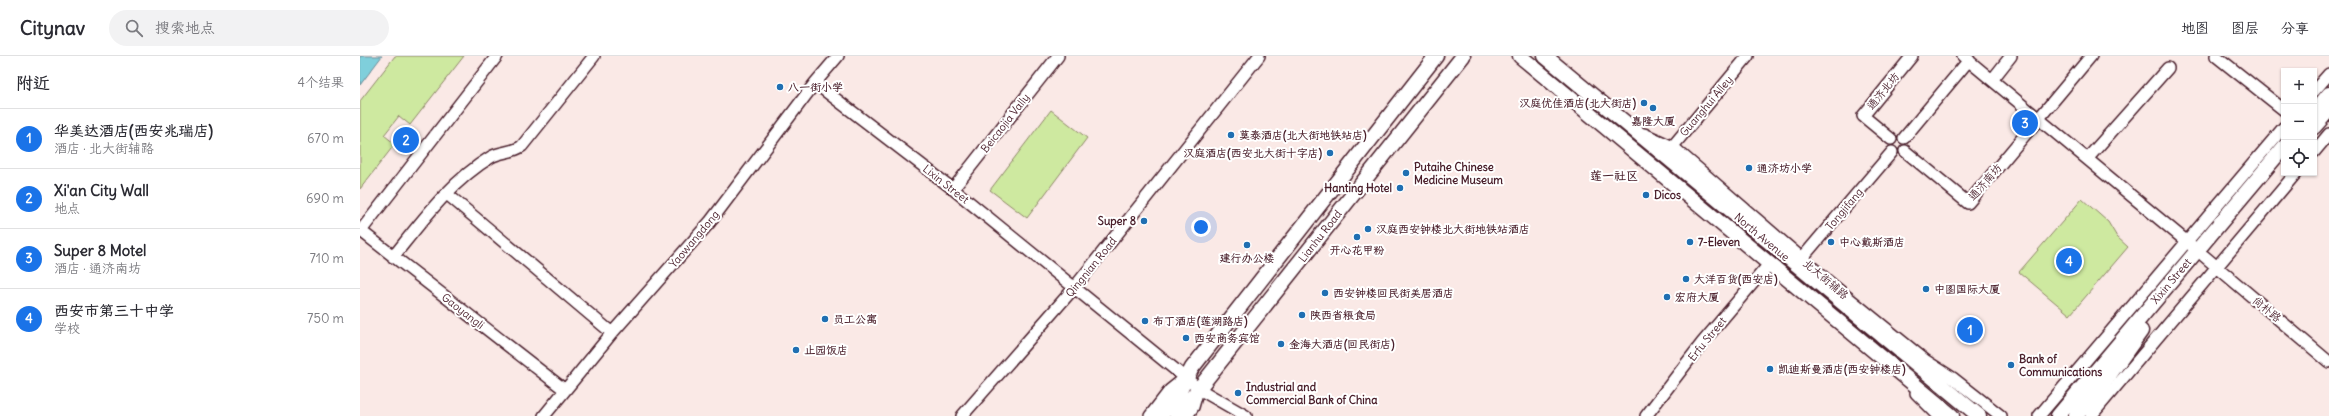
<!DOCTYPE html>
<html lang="zh">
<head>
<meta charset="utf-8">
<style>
  :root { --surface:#fff; --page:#f2f2f3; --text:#2b2b33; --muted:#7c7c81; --line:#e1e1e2; --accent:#1a73e8 }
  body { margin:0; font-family:Delius,"LXGW WenKai TC",sans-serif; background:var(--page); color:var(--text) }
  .controls { position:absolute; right:12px; top:12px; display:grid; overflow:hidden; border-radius:0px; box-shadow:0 1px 3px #0004 }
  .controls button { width:36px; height:36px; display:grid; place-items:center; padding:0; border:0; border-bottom:1px solid var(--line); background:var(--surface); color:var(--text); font:20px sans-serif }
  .you { position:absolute; left:841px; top:171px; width:14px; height:14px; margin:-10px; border:3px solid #fff; border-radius:50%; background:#1a73e8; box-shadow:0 0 0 6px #1a73e833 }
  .badge { display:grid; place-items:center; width:26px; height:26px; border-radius:50%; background:var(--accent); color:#fff; font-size:13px; font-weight:700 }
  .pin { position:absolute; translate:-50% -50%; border:2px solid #fff; box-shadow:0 1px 4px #0006 }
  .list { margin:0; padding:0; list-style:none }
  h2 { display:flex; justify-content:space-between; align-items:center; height:52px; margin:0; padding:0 16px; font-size:17px }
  h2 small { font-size:13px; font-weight:400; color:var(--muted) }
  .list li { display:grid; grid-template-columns:26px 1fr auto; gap:12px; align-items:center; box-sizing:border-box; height:60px; padding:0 16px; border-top:1px solid var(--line) }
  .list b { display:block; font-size:15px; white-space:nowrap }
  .list p { margin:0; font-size:13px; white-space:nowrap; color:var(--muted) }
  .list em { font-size:13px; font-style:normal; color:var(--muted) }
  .icon { flex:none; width:22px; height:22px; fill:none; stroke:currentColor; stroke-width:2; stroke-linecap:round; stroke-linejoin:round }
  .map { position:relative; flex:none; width:1969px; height:360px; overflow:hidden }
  header { display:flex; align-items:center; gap:24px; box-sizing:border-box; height:56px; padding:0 20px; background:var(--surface); border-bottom:1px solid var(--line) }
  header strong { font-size:19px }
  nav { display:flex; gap:22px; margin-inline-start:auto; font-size:14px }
  .search { width:280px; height:36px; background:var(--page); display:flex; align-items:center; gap:10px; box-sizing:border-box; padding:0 14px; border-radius:22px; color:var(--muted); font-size:15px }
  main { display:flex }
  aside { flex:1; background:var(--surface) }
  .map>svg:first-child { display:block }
  .green { fill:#cee9a0; stroke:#8c8466 }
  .water { fill:#7fcfdb; stroke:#6a8995 }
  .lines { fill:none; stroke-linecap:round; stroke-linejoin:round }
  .minor-casing { stroke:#4a1f2b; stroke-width:14 }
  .major-casing { stroke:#4a1f2b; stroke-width:17 }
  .minor { stroke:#fff; stroke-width:11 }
  .major { stroke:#fff; stroke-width:14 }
  .poi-dot { fill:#1f6fb2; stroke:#fff; stroke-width:1.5 }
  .labels { text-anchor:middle; stroke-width:4; stroke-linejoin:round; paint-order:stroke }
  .poi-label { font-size:11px; font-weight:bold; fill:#4a1f2b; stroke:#fff; text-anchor:start }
  .street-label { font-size:11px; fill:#4a1f2b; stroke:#fff }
  .neighbourhood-label { font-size:12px; font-weight:bold; fill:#4a1f2b; stroke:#fff }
</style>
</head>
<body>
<header>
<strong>Citynav</strong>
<div class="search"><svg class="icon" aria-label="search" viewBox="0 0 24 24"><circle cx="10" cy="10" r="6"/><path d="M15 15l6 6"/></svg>搜索地点</div>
<nav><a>地图</a><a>图层</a><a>分享</a></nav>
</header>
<main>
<aside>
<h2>附近<small>4个结果</small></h2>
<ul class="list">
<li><span class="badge">1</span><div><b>华美达酒店(西安兆瑞店)</b><p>酒店 · 北大街辅路</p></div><em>670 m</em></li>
<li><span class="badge">2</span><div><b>Xi'an City Wall</b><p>地点</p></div><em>690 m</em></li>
<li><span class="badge">3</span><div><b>Super 8 Motel</b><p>酒店 · 通济南坊</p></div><em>710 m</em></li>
<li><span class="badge">4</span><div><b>西安市第三十中学</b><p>学校</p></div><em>750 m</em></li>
</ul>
</aside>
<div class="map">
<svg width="1969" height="360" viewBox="0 0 1969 360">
  <rect width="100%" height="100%" fill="#fae9e6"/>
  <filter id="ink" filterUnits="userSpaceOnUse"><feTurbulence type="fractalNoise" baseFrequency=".025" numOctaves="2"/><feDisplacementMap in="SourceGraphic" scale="8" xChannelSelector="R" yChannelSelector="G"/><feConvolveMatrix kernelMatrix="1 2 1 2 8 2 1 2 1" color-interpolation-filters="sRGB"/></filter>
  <g filter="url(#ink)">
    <path class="green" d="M35,0H104L50,69L39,60L24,79L35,88L0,133V45Z
      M691,54L727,82L667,162L630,134Z
      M1722,143L1748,166L1757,181L1768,191L1710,259L1659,216Z"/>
    <path class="water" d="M0,0H22L0,29Z"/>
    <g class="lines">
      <defs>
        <path id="minor" d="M1603,0L1832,190
          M1856,0L1924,54
          M1632,24L1651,0
          M455,27L593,133L839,333L886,360
          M1954,35L1969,18
          M1284,78L1313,91L1475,231L1566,305L1594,323L1641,360
          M1544,82L1609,4
          M1531,83L1503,60L1552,0
          M1545,95L1608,147L1731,0
          M1308,96L1388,0
          M1954,96L1969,78
          M1727,103L1808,12
          M593,133L698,0
          M87,138L252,277
          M1,175L205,334
          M0,176L137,0
          M1844,200L1969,306
          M33,201C62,165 91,125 131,101C141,95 153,97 162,90L234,0
          M1438,207L1532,96
          M1556,337L1579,360
          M184,360L252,277L350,166L455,27L478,0
          M602,360L714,232L899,0
          M790,360L810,334L825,322
          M827,360L833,351L837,337
          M1286,360L1342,287L1410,207
          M1679,360L1924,71
          M1731,360L1936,117"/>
        <path id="major" d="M1160,0L1592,360
          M1185,0L1619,360
          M1954,56L1969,38
          M1954,71L1969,54
          M801,360L817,340L832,312L1076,0
          M817,360L1103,0
          M1698,360L1924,91
          M1716,360L1743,328L1781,275"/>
      </defs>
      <use href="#minor" class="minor-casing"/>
      <use href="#major" class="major-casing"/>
      <use href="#minor" class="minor"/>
      <use href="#major" class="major"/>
    </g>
  </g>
  <g class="poi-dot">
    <circle cx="420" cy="31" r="4"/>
    <circle cx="1284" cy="47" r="4"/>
    <circle cx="1293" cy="52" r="4"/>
    <circle cx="871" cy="79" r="4"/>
    <circle cx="970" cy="97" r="4"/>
    <circle cx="1389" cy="112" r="4"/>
    <circle cx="1046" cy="117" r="4"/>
    <circle cx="1040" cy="132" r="4"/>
    <circle cx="1286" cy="139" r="4"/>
    <circle cx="784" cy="165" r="4"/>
    <circle cx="1008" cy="173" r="4"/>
    <circle cx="997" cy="181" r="4"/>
    <circle cx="1330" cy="186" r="4"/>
    <circle cx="1471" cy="186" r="4"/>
    <circle cx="887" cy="189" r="4"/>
    <circle cx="1326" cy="223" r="4"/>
    <circle cx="1566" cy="233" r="4"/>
    <circle cx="965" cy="237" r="4"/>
    <circle cx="1307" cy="241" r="4"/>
    <circle cx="942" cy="259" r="4"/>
    <circle cx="465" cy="263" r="4"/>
    <circle cx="785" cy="265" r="4"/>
    <circle cx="826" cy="282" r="4"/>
    <circle cx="921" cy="288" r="4"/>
    <circle cx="436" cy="294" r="4"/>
    <circle cx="1651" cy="309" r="4"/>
    <circle cx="1410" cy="313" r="4"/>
    <circle cx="878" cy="337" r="4"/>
  </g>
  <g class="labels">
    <g class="poi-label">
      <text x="428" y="35">八一街小学</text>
      <text x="1276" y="51" text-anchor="end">汉庭优佳酒店(北大街店)</text>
      <text x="1293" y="69" text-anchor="middle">嘉隆大厦</text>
      <text x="879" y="83">莫泰酒店(北大街地铁站店)</text>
      <text x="962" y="101" text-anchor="end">汉庭酒店(西安北大街十字店)</text>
      <text x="1054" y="115">Putaihe Chinese<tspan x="1054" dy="13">Medicine Museum</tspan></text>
      <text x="1397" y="116">通济坊小学</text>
      <text x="1032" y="136" text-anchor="end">Hanting Hotel</text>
      <text x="1294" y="143">Dicos</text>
      <text x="776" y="169" text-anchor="end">Super 8</text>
      <text x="1016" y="177">汉庭西安钟楼北大街地铁站酒店</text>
      <text x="1338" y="190">7-Eleven</text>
      <text x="1479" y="190">中心戴斯酒店</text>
      <text x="997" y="198" text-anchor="middle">开心花甲粉</text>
      <text x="887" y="206" text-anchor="middle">建行办公楼</text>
      <text x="1334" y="227">大洋百货(西安店)</text>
      <text x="1574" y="237">中图国际大厦</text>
      <text x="973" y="241">西安钟楼回民街美居酒店</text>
      <text x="1315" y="245">宏府大厦</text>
      <text x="950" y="263">陕西省粮食局</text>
      <text x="473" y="267">员工公寓</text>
      <text x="793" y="269">布丁酒店(莲湖路店)</text>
      <text x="834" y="286">西安商务宾馆</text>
      <text x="929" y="292">金海大酒店(回民街店)</text>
      <text x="444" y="298">止园饭店</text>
      <text x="1659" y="307">Bank of<tspan x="1659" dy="13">Communications</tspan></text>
      <text x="1418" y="317">凯迪斯曼酒店(西安钟楼店)</text>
      <text x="886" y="335">Industrial and<tspan x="886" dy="13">Commercial Bank of China</tspan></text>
    </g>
    <g class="street-label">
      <text transform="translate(1523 35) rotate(-51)" y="4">通济北坊</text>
      <text transform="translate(1346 50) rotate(-50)" y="4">Guanghui Alley</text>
      <text transform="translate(645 67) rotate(-52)" y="4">Beicaojia Vally</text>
      <text transform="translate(1625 126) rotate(-49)" y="4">通济南坊</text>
      <text transform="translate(586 128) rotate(38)" y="4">Lixin Street</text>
      <text transform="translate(1484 153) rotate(-50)" y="4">Tongjifang</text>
      <text transform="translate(960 180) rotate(-52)" y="4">Lianhu Road</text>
      <text transform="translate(1402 181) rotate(40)" y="4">North Avenue</text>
      <text transform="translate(334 183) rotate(-50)" y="4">Yaowangdong</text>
      <text transform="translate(731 211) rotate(-51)" y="4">Qingnian Road</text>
      <text transform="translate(1466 223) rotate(40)" y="4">北大街辅路</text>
      <text transform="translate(1811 225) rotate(-50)" y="4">Xixin Street</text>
      <text transform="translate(1907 253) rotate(40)" y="4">尚朴路</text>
      <text transform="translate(103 255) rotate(38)" y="4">Gaoyangli</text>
      <text transform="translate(1347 283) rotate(-51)" y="4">Erfu Street</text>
    </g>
    <g class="neighbourhood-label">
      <text x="1254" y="124">莲一社区</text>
    </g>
  </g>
</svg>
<div class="controls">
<button>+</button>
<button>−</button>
<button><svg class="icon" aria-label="locate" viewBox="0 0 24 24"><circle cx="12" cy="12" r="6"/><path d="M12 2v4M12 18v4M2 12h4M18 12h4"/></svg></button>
</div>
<div class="you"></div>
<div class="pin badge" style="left:1610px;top:274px">1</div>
<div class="pin badge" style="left:46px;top:84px">2</div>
<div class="pin badge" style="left:1665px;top:67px">3</div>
<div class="pin badge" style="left:1709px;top:205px">4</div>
</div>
</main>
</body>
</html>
